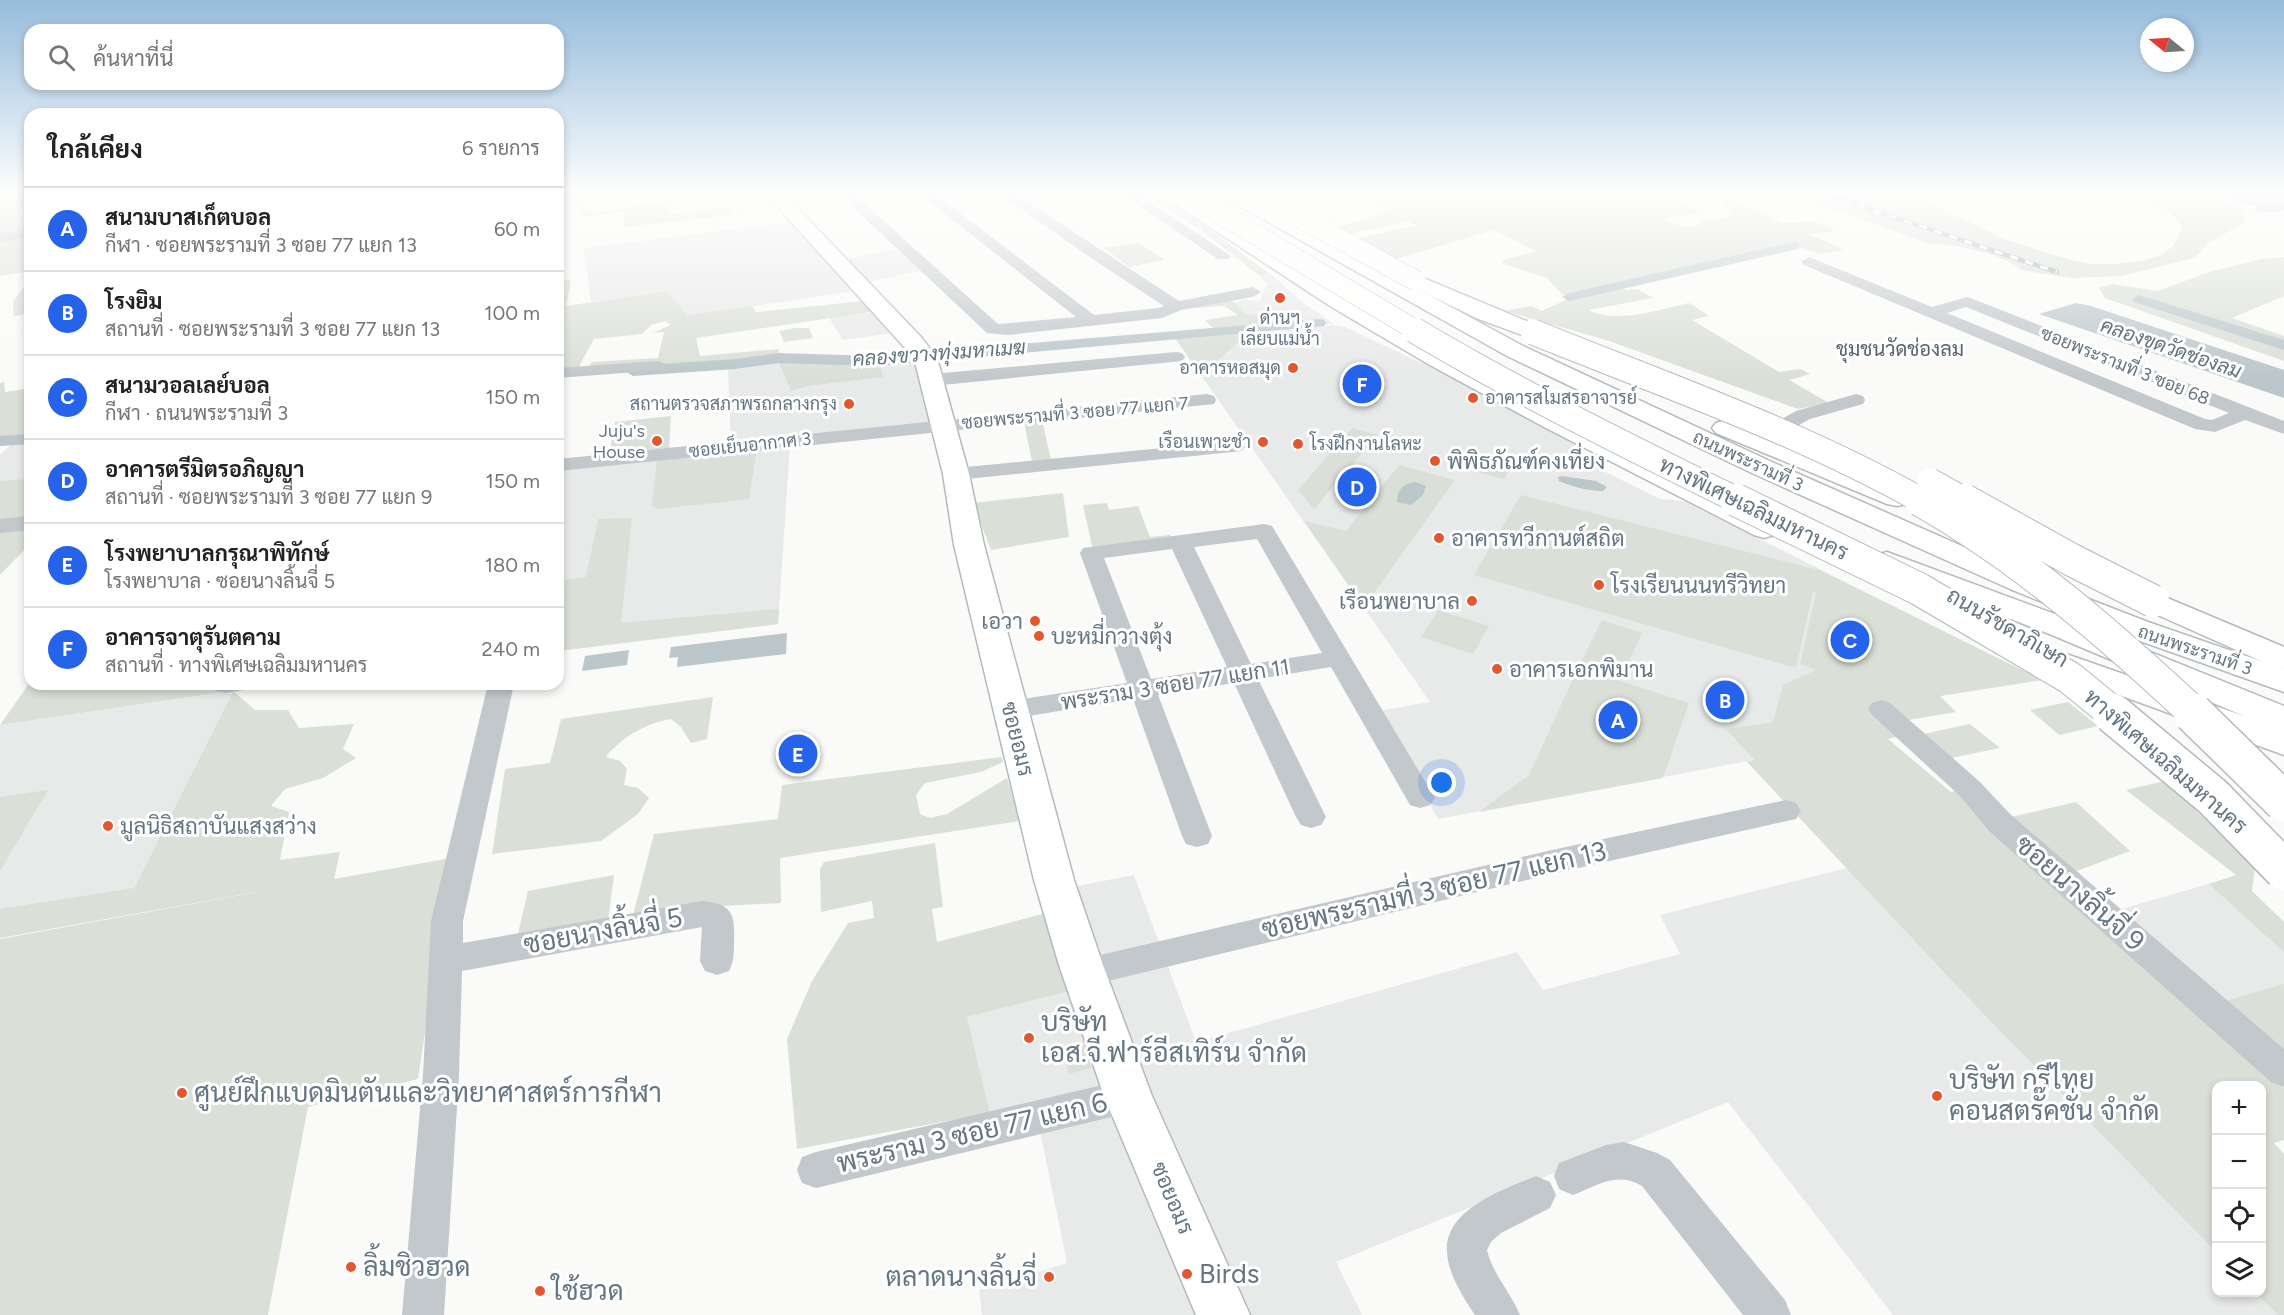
<!DOCTYPE html>
<html lang="th">
<head>
<meta charset="utf-8">
<style>
  :root { --surface:#fff; --page:#f6f6f6; --text:#222; --muted:#767676; --line:#e0e0e0; --accent:#2563eb }
  body { margin:0; font-family:Figtree,Sarabun,sans-serif; background:var(--page); color:var(--text) }
  .controls { position:absolute; right:18px; bottom:18px; display:grid; overflow:hidden; border-radius:12px; box-shadow:0 3px 9px #0003 }
  .controls button { width:54px; height:54px; display:grid; place-items:center; padding:0; border:0; border-bottom:2px solid var(--line); background:var(--surface); color:var(--text); font:30px sans-serif }
  .compass { position:absolute; left:2140px; top:18px; width:54px; height:54px; border-radius:50%; background:var(--surface); box-shadow:0 3px 9px #0003; rotate:288deg }
  .you { position:absolute; left:1442px; top:783px; width:21px; height:21px; margin:-15px; border:4px solid #fff; border-radius:50%; background:#1a73e8; box-shadow:0 0 0 9px #1a73e833 }
  .badge { display:grid; place-items:center; width:39px; height:39px; border-radius:50%; background:var(--accent); color:#fff; font-size:20px; font-weight:700 }
  .pin { position:absolute; translate:-50% -50%; border:3px solid #fff; box-shadow:0 2px 6px #0006 }
  .list { margin:0; padding:0; list-style:none }
  h2 { display:flex; justify-content:space-between; align-items:center; height:78px; margin:0; padding:0 24px; font-size:26px }
  h2 small { font-size:20px; font-weight:400; color:var(--muted) }
  .list li { display:grid; grid-template-columns:39px 1fr auto; gap:18px; align-items:center; box-sizing:border-box; height:84px; padding:0 24px; border-top:2px solid var(--line) }
  .list b { display:block; font-size:22px; white-space:nowrap }
  .list p { margin:0; font-size:20px; white-space:nowrap; color:var(--muted) }
  .list em { font-size:20px; font-style:normal; color:var(--muted) }
  .icon { flex:none; width:33px; height:33px; fill:none; stroke:currentColor; stroke-width:2; stroke-linecap:round; stroke-linejoin:round }
  .map { position:relative; flex:none; width:2284px; height:1315px; overflow:hidden }
  .search { position:absolute; background:var(--surface); box-shadow:0 3px 9px #0003; left:24px; top:24px; width:540px; height:66px; display:flex; align-items:center; gap:15px; box-sizing:border-box; padding:0 21px; border-radius:18px; color:var(--muted); font-size:22px }
  .panel { position:absolute; background:var(--surface); box-shadow:0 3px 9px #0003; left:24px; top:108px; width:540px; height:582px; border-radius:18px }
  .map>svg:first-child { display:block }
  .built { fill:#e8e9e9 }
  .green { fill:#dadfd7 }
  .water { fill:#bbc7cb }
  .lines { fill:none; stroke-linecap:round; stroke-linejoin:round }
  .canal { fill:#bbc7cb; fill-rule:evenodd }
  .secondary-casing { stroke:#b3babf; stroke-width:3 }
  .primary-casing { stroke:#b5babe; stroke-width:3 }
  .highway-casing { stroke:#b4b9bd; stroke-width:3 }
  .street { fill:#c3c8cc; fill-rule:evenodd }
  .secondary { fill:#fff; fill-rule:evenodd }
  .primary { fill:#fff; fill-rule:evenodd }
  .highway { fill:#fff; fill-rule:evenodd }
  .rail-casing { stroke:#a2aab0; stroke-width:4.5 }
  .rail { stroke:#fff; stroke-width:3; stroke-dasharray:8; stroke-linecap:butt }
  .highway-bridge-far3-casing { stroke:#b4b9bd; stroke-width:21; stroke-linecap:butt }
  .highway-bridge-far2-casing { stroke:#b4b9bd; stroke-width:27; stroke-linecap:butt }
  .highway-bridge-far1-casing { stroke:#b4b9bd; stroke-width:34; stroke-linecap:butt }
  .highway-bridge-casing { stroke:#b4b9bd; stroke-width:42; stroke-linecap:butt }
  .highway-bridge-far3 { stroke:#fff; stroke-width:20 }
  .highway-bridge-far2 { stroke:#fff; stroke-width:25 }
  .highway-bridge-far1 { stroke:#fff; stroke-width:32 }
  .highway-bridge { stroke:#fff; stroke-width:39 }
  .poi-dot { fill:#e4572e; stroke:#fff; stroke-width:2 }
  .labels { text-anchor:middle; stroke-width:6; stroke-linejoin:round; paint-order:stroke }
  .far-poi-label { font-size:18px; fill:#657683; stroke:#fff; text-anchor:end }
  .far-street-label { font-size:18px; fill:#657683; stroke:#fff }
  .far-water-label { font-size:20px; font-style:italic; fill:#60757c; stroke:#fff }
  .far-neighbourhood-label { font-size:20px; fill:#57646e; stroke:#fff }
  .poi-label { font-size:22px; fill:#657683; stroke:#fff; text-anchor:start }
  .street-label { font-size:22px; fill:#657683; stroke:#fff }
  .near-street-label { font-size:27px; fill:#657683; stroke:#fff }
  .near-poi-label { font-size:27px; fill:#657683; stroke:#fff; text-anchor:start }
</style>
</head>
<body>
<div class="map">
<svg width="2284" height="1315" viewBox="0 0 2284 1315">
  <rect width="100%" height="100%" fill="#fafaf8"/>
  <path class="built" d="M791,222L855,291L687,316L667,291L591,302L584,248Z
    M896,249L921,271L865,282L845,260Z
    M1271,274L1302,302L1334,324L1271,325L1272,316L1245,314L1236,303L1245,300L1260,301L1267,284L1260,276Z
    M876,312L893,333L843,340L829,318Z
    M1333,325L1345,327L1485,393L1575,445L1581,460L1660,499L1683,501L2042,680L1727,729L1754,760L1438,819L1378,711L1430,702L1175,338Z
    M920,359L937,422L731,443L728,368L778,361L791,391L809,386L882,377L880,362Z
    M30,442V519L0,522V455L12,444Z
    M790,445L778,624L558,651V469Z
    M233,691L120,915L0,938V725Z
    M1847,868L1967,997L2216,1252V1292L2256,1293L2279,1315H1893L1728,1102L1336,1262L1362,1315H1231L1131,1060L1077,886L1134,875L1196,1042L1517,952L1543,990L1680,954L1660,915Z
    M2236,876L2284,922V1056L2118,910Z
    M1070,991L1199,1315H982L979,1290L1067,1263L1039,1126L990,1113L967,1017Z"/>
  <path class="green" d="M0,195H30V231L0,235Z
    M558,195H607L580,200L593,213L679,200L690,195H722L665,205L673,215L724,206L732,209L755,208L734,211L730,215L624,227V211L589,217L584,215L576,203L558,206Z
    M1145,195C1174,195 1241,256 1269,273L1260,276L1201,230Z
    M1360,195H1679V202L1703,212L1664,218L1682,227L1699,225V220C1711,218 1725,221 1734,213L1724,207L1723,203L1705,195H1747L1737,203L1783,223L1814,221L1836,231L1810,234L1844,250L1820,254L1790,244L1616,284L1626,290L1638,289L1653,298L1588,310C1617,324 1657,310 1689,303L1709,316L1692,320L1779,372L1801,369L1810,374L1789,380L1829,403L1798,409L1609,341L1505,311L1532,306L1542,311L1570,298L1561,293L1547,278L1502,263L1504,260L1536,251L1494,230L1395,259L1356,239L1416,225L1409,221L1348,234L1336,228L1393,209Z
    M1794,195H1914L2006,240L2071,260L2091,264H2115L2142,261L2162,255L2173,246L2183,228C2173,208 2148,201 2128,195H2211L2237,205L2247,221L2210,242L2194,258L2121,276L2071,278L2022,270L2010,262L1990,254L1957,246L1927,243Z
    M30,235V271L0,276V239Z
    M1139,243L1165,260L1129,267L1104,248Z
    M2284,257V296L2232,318L2284,336V361L2105,298L2099,288L2112,284L2158,291L2209,272L2262,259Z
    M571,280L566,306L667,291L687,315L752,306L756,312L863,301L871,312L696,338L700,356L779,349L778,355L656,367L588,369L592,362L658,358L664,332L653,333L670,325L666,321L651,325L642,334L594,339L577,370L558,372V281Z
    M30,285V313L14,316L13,301L25,286Z
    M1228,299L1236,303L1245,314L1272,316L1271,325L1213,328L1205,320L1238,315L1224,306L1194,308L1191,305Z
    M795,328H809L813,338L784,342L779,331Z
    M1244,332L1243,338L1201,375L1175,338Z
    M781,359L880,362L883,377L809,386L791,391L778,361Z
    M4,382L5,392L30,388V435L0,438V383Z
    M671,416L669,448L621,452L622,449L610,450L615,422Z
    M1042,420L1051,460L1032,461L1024,422Z
    M1352,428L1378,435L1314,509L1298,490Z
    M757,448L749,499L658,509L652,506L657,461L660,459Z
    M1468,460L1509,470L1504,479L1462,468Z
    M1399,465L1455,480L1371,597L1359,600L1304,521L1346,531Z
    M30,479V519L0,522V481Z
    M1063,493L1069,537L991,550L973,503Z
    M1521,495L1819,570L2042,680L1940,696L1956,712L1903,721L1885,705L1868,708L1899,736L1888,739L1951,792L1961,789L1986,823L2284,1088V1140L2274,1143L2284,1154V1315H2278L2256,1293L2262,1292V1086H2216V1252L1967,997L1747,762L1754,760L1726,729L1773,722L1783,685L1816,670L1800,664L1816,593L1813,592L1796,668L1474,575Z
    M1107,503L1109,510L1138,506L1150,537L1170,535L1173,538L1093,550L1083,505Z
    M632,518L621,623L779,609L778,624L558,651V581L586,577L598,519Z
    M30,526V544L0,575V530Z
    M1438,610L1489,626L1473,654L1421,637Z
    M1602,620L1642,633L1620,681L1689,703L1663,778L1479,812L1529,775L1578,668Z
    M30,682V684H225L224,692L0,725Z
    M233,691L255,710H288L299,728L354,724L343,749L356,758L323,778L285,789L271,806L289,812L280,860L340,852L334,879L451,858L418,1079L308,1107L268,1315H0V939L301,884L0,938V909L134,888Z
    M713,697L707,739L691,743L681,727L671,719C647,723 621,737 606,757L620,761L627,769L624,785L638,788L649,798L638,814L601,841L492,854L505,769L550,763L561,719Z
    M2068,702L2098,726L2059,735L2030,710Z
    M1970,724L2000,748L1946,759L1919,735Z
    M1002,757L1003,762L981,772L925,783L916,795L920,814L930,818L947,814L1007,778L1020,821L780,858L781,903L719,906L632,919L654,834L778,819L782,785Z
    M2165,781L2255,867L2252,891L2284,922V952L2209,884L2236,875L2126,790Z
    M48,790L0,871V797Z
    M2076,802L2130,851L2074,872L2011,817Z
    M935,843L943,907L932,909L937,942L1046,913L1070,991L967,1017L990,1113L797,1149L787,1039L812,981L848,923L874,918L872,901L821,912L820,869L824,862Z
    M614,875L608,921L517,938L528,891Z
    M2284,984V1056L2222,1002Z
    M1084,1041L1091,1068L1069,1074L1061,1048Z"/>
  <path class="water" d="M2216,195H2284V209C2275,215 2263,212 2252,210L2257,207Z
    M2076,303L2091,306L2284,370V398L2039,314Z
    M1562,476L1596,481L1607,487L1603,491C1588,491 1573,487 1559,481L1558,477Z
    M1415,482L1426,486L1423,495L1411,505L1397,502C1397,489 1403,484 1415,482Z
    M787,633L786,654L677,667L678,657L669,658L671,647Z
    M629,650L627,665L582,671L585,656Z"/>
  <g class="lines">
    <path class="canal" d="M1793,242L1798,243L1800,246L1798,249L1569,301L1562,297L1569,293Z
      M2139,295L2284,340V350L2134,302L2132,299Z
      M1319,319L1324,320L1326,323L1324,326L877,366L779,363L735,369L633,376L625,371L633,366L735,359L779,353L877,356Z
      M30,434V444L0,446V436Z"/>
    <defs>
      <path id="secondary" d="M767,195H785L921,337L937,358L969,474L984,545L1074,880L1103,965L1152,1096L1250,1315H1196L1104,1096L1059,965L1034,880L954,545L943,474L914,358Z"/>
      <path id="primary" d="M1224,195H1245L1523,346L1772,462L2032,577L2148,622L2284,669V692L2126,636L2010,589L1754,474L1507,356L1227,199Z
        M1532,387L1541,389L1562,417L1774,523L1778,529L1774,535L1764,538L1754,535L1544,427L1520,394L1523,389Z
        M1725,420L1907,492L1911,498L1907,504L1897,506L1887,504L1716,433L1712,428L1716,423Z
        M1887,552L2074,621L2284,706V755L2034,664L2030,657L2034,650L2046,647L2244,716L2052,635L1876,567L1872,561L1876,555Z"/>
      <path id="highway" d="M1161,195H1182L1346,296L1444,354L1562,417L1566,422L1562,427L1553,430L1544,427L1428,364L1330,306Z
        M1416,275L1541,327L1544,332L1541,337L1533,339L1476,318L1409,285L1406,281L1409,277Z
        M2153,592L2284,647V669L2272,666L2142,608L2137,601L2142,594Z"/>
    </defs>
    <use href="#secondary" class="secondary-casing"/>
    <use href="#primary" class="primary-casing"/>
    <use href="#highway" class="highway-casing"/>
    <path class="street" d="M840,195H855L998,324L1076,317L921,195H936L1094,315L1158,308L1164,306L1091,258L1001,195H1017L1179,301L1253,287L1261,292L1253,297L1181,310L1162,318L1008,335L987,333Z
      M1123,195H1139L1231,256L1228,259H1218Z
      M30,229V237L0,242V234Z
      M1809,257L1932,307L1967,297L1973,299L2284,421V434L2245,420L2215,432L2195,429L1804,265L1801,262ZM1966,307L2229,413L2212,420L2205,419L1947,313Z
      M1176,352L1182,353L1185,357L1182,361L932,386L925,384L923,380L925,376L932,374Z
      M656,361L662,362L665,366L662,370L558,378V368Z
      M1207,394L1214,396L1216,400L1214,404L558,471V459Z
      M1856,394L1863,396L1865,400L1863,404L1810,419L1767,443H1753L1750,439L1753,435L1796,411Z
      M1235,441L1242,443L1245,447L1242,451L956,480L949,478L946,474L949,470L956,468Z
      M30,516V530L0,533V519Z
      M1264,524L1272,526L1275,531L1435,798L1430,805L1420,808L1410,805L1331,667L1258,679L1326,817L1321,825L1311,828L1301,825L1296,817L1234,683L1158,695L1212,836L1208,844L1197,847L1186,844L1182,836L1133,699L1010,719L1001,716L997,710L1001,704L1010,701L1127,683L1080,553L1083,548ZM1257,539L1322,653L1251,664L1194,547ZM1172,549L1227,667L1151,679L1104,558Z
      M213,684H248L244,690L225,693L216,691Z
      M488,684H514L463,921V943L702,901C733,904 735,914 734,943C734,953 734,961 729,971L717,975L705,971L700,961L702,927L462,971L459,1075L444,1315H402L423,1075L431,921Z
      M1881,700L1890,703L1980,782L2011,815L2284,1049V1087L2271,1082L1989,831L1960,796L1872,715L1868,709L1872,703Z
      M1786,800L1796,803L1801,811L1796,819L1552,874L1083,987L1071,983L1066,973L1071,963L1083,959L1552,850Z
      M1128,1079L1141,1084L1146,1096L1141,1108L1128,1113L816,1188L802,1183L797,1170L802,1157L816,1152Z
      M1624,1142L1657,1153L1670,1160L1785,1300L1791,1315H1743L1642,1186C1617,1171 1598,1185 1573,1195L1559,1189L1554,1176L1559,1163L1606,1145Z
      M1536,1176L1550,1182L1556,1195L1550,1208L1501,1233L1491,1242L1487,1250C1492,1273 1511,1293 1520,1315H1475C1463,1297 1448,1274 1447,1252C1444,1209 1505,1189 1536,1176Z"/>
    <use href="#secondary" class="secondary"/>
    <use href="#primary" class="primary"/>
    <use href="#highway" class="highway"/>
    <defs>
      <path id="rail" d="M1828,195L2057,272"/>
    </defs>
    <use href="#rail" class="rail-casing"/>
    <use href="#rail" class="rail"/>
    <defs>
      <path id="highway-bridge-far3" d="M1189,195L1417,331
        M1259,195L1416,281"/>
      <path id="highway-bridge-far2" d="M1414,330C1520,393 1629,447 1739,501
        M1533,332C1664,385 1800,432 1922,501
        M1930,481L1966,501"/>
      <path id="highway-bridge-far1" d="M1736,500L1919,589L2070,678L2114,714
        M1920,500C2021,557 2110,635 2195,714
        M1964,500L2072,560L2153,601"/>
      <path id="highway-bridge" d="M2112,713L2213,797L2284,870
        M2193,713L2284,802"/>
    </defs>
    <use href="#highway-bridge-far3" class="highway-bridge-far3-casing"/>
    <use href="#highway-bridge-far2" class="highway-bridge-far2-casing"/>
    <use href="#highway-bridge-far1" class="highway-bridge-far1-casing"/>
    <use href="#highway-bridge" class="highway-bridge-casing"/>
    <use href="#highway-bridge-far3" class="highway-bridge-far3"/>
    <use href="#highway-bridge-far2" class="highway-bridge-far2"/>
    <use href="#highway-bridge-far1" class="highway-bridge-far1"/>
    <use href="#highway-bridge" class="highway-bridge"/>
  </g>
  <linearGradient id="sky" x2="0" y2="1"><stop stop-color="#96bcdc"/><stop offset="0.51" stop-color="#fdfdfc"/><stop offset="1" stop-color="#fdfdfc" stop-opacity="0"/></linearGradient>
  <rect width="2284" height="379" fill="url(#sky)"/>
  <g class="poi-dot">
    <circle cx="1280" cy="298" r="6"/>
    <circle cx="1293" cy="368" r="6"/>
    <circle cx="1473" cy="398" r="6"/>
    <circle cx="849" cy="404" r="6"/>
    <circle cx="657" cy="441" r="6"/>
    <circle cx="1263" cy="442" r="6"/>
    <circle cx="1298" cy="444" r="6"/>
    <circle cx="1435" cy="461" r="6"/>
    <circle cx="1439" cy="538" r="6"/>
    <circle cx="1599" cy="585" r="6"/>
    <circle cx="1472" cy="601" r="6"/>
    <circle cx="1035" cy="621" r="6"/>
    <circle cx="1039" cy="636" r="6"/>
    <circle cx="1497" cy="669" r="6"/>
    <circle cx="108" cy="826" r="6"/>
    <circle cx="1029" cy="1038" r="6"/>
    <circle cx="182" cy="1093" r="6"/>
    <circle cx="1937" cy="1096" r="6"/>
    <circle cx="351" cy="1267" r="6"/>
    <circle cx="1187" cy="1274" r="6"/>
    <circle cx="1049" cy="1277" r="6"/>
    <circle cx="540" cy="1291" r="6"/>
  </g>
  <g class="labels">
    <g class="far-poi-label">
      <text x="1280" y="324" text-anchor="middle">ด่านฯ<tspan x="1280" dy="21">เลียบแม่น้ำ</tspan></text>
      <text x="1281" y="374">อาคารหอสมุด</text>
      <text x="1485" y="404" text-anchor="start">อาคารสโมสรอาจารย์</text>
      <text x="837" y="410">สถานตรวจสภาพรถกลางกรุง</text>
      <text x="645" y="437">Juju's<tspan x="645" dy="21">House</tspan></text>
      <text x="1251" y="448">เรือนเพาะชำ</text>
      <text x="1310" y="450" text-anchor="start">โรงฝึกงานโลหะ</text>
    </g>
    <g class="far-street-label">
      <text transform="translate(2125 366) rotate(22)" y="6">ซอยพระรามที่ 3 ซอย 68</text>
      <text transform="translate(1075 413) rotate(-5)" y="6">ซอยพระรามที่ 3 ซอย 77 แยก 7</text>
      <text transform="translate(750 445) rotate(-6)" y="6">ซอยเย็นอากาศ 3</text>
      <text transform="translate(1748 461) rotate(25)" y="6">ถนนพระรามที่ 3</text>
      <text transform="translate(2195 650) rotate(19)" y="6">ถนนพระรามที่ 3</text>
    </g>
    <g class="far-water-label">
      <text transform="translate(2171 348) rotate(19)" y="7">คลองขุดวัดช่องลม</text>
      <text transform="translate(939 353) rotate(-4)" y="7">คลองขวางทุ่งมหาเมฆ</text>
    </g>
    <g class="far-neighbourhood-label">
      <text x="1900" y="356">ชุมชนวัดช่องลม</text>
    </g>
    <g class="poi-label">
      <text x="1447" y="469">พิพิธภัณฑ์คงเที่ยง</text>
      <text x="1451" y="546">อาคารทวีกานต์สถิต</text>
      <text x="1611" y="593">โรงเรียนนนทรีวิทยา</text>
      <text x="1460" y="609" text-anchor="end">เรือนพยาบาล</text>
      <text x="1023" y="629" text-anchor="end">เอวา</text>
      <text x="1051" y="644">บะหมี่กวางตุ้ง</text>
      <text x="1509" y="677">อาคารเอกพิมาน</text>
      <text x="120" y="834">มูลนิธิสถาบันแสงสว่าง</text>
    </g>
    <g class="street-label">
      <text transform="translate(1754 508) rotate(26)" y="8">ทางพิเศษเฉลิมมหานคร</text>
      <text transform="translate(2008 627) rotate(30)" y="8">ถนนรัชดาภิเษก</text>
      <text transform="translate(1175 684) rotate(-9)" y="8">พระราม 3 ซอย 77 แยก 11</text>
      <text transform="translate(1018 739) rotate(76)" y="8">ซอยอมร</text>
      <text transform="translate(2166 761) rotate(41)" y="8">ทางพิเศษเฉลิมมหานคร</text>
      <text transform="translate(1173 1198) rotate(67)" y="8">ซอยอมร</text>
    </g>
    <g class="near-street-label">
      <text transform="translate(1434 890) rotate(-13)" y="9">ซอยพระรามที่ 3 ซอย 77 แยก 13</text>
      <text transform="translate(2080 893) rotate(41)" y="9">ซอยนางลิ้นจี่ 9</text>
      <text transform="translate(603 931) rotate(-10)" y="9">ซอยนางลิ้นจี่ 5</text>
      <text transform="translate(972 1133) rotate(-13)" y="9">พระราม 3 ซอย 77 แยก 6</text>
    </g>
    <g class="near-poi-label">
      <text x="1041" y="1031">บริษัท<tspan x="1041" dy="31">เอส.จี.ฟาร์อีสเทิร์น จำกัด</tspan></text>
      <text x="1949" y="1089">บริษัท กรีไทย<tspan x="1949" dy="31">คอนสตรั๊คชั่น จำกัด</tspan></text>
      <text x="194" y="1102">ศูนย์ฝึกแบดมินตันและวิทยาศาสตร์การกีฬา</text>
      <text x="363" y="1276">ลิ้มชิวฮวด</text>
      <text x="1199" y="1283">Birds</text>
      <text x="1037" y="1286" text-anchor="end">ตลาดนางลิ้นจี่</text>
      <text x="552" y="1300">ใช้ฮวด</text>
    </g>
  </g>
</svg>
<div class="controls">
<button>+</button>
<button>−</button>
<button><svg class="icon" aria-label="locate" viewBox="0 0 24 24"><circle cx="12" cy="12" r="6"/><path d="M12 2v4M12 18v4M2 12h4M18 12h4"/></svg></button>
<button><svg class="icon" aria-label="layers" viewBox="0 0 24 24"><path d="M12 4l9 5-9 5-9-5zM3 14l9 5 9-5"/></svg></button>
</div>
<svg class="compass" viewBox="-18 -18 36 36"><path d="M0-13l5 13h-10z" fill="#e53935"/><path d="M0 13l5-13h-10z" fill="#767676"/></svg>
<div class="you"></div>
<div class="pin badge" style="left:1618px;top:720px">A</div>
<div class="pin badge" style="left:1725px;top:700px">B</div>
<div class="pin badge" style="left:1850px;top:640px">C</div>
<div class="pin badge" style="left:1357px;top:487px">D</div>
<div class="pin badge" style="left:798px;top:754px">E</div>
<div class="pin badge" style="left:1362px;top:384px">F</div>
<div class="search"><svg class="icon" aria-label="search" viewBox="0 0 24 24"><circle cx="10" cy="10" r="6"/><path d="M15 15l6 6"/></svg>ค้นหาที่นี่</div>
<section class="panel">
<h2>ใกล้เคียง<small>6 รายการ</small></h2>
<ul class="list">
<li><span class="badge">A</span><div><b>สนามบาสเก็ตบอล</b><p>กีฬา · ซอยพระรามที่ 3 ซอย 77 แยก 13</p></div><em>60 m</em></li>
<li><span class="badge">B</span><div><b>โรงยิม</b><p>สถานที่ · ซอยพระรามที่ 3 ซอย 77 แยก 13</p></div><em>100 m</em></li>
<li><span class="badge">C</span><div><b>สนามวอลเลย์บอล</b><p>กีฬา · ถนนพระรามที่ 3</p></div><em>150 m</em></li>
<li><span class="badge">D</span><div><b>อาคารตรีมิตรอภิญญา</b><p>สถานที่ · ซอยพระรามที่ 3 ซอย 77 แยก 9</p></div><em>150 m</em></li>
<li><span class="badge">E</span><div><b>โรงพยาบาลกรุณาพิทักษ์</b><p>โรงพยาบาล · ซอยนางลิ้นจี่ 5</p></div><em>180 m</em></li>
<li><span class="badge">F</span><div><b>อาคารจาตุรันตคาม</b><p>สถานที่ · ทางพิเศษเฉลิมมหานคร</p></div><em>240 m</em></li>
</ul>
</section>
</div>
</body>
</html>
